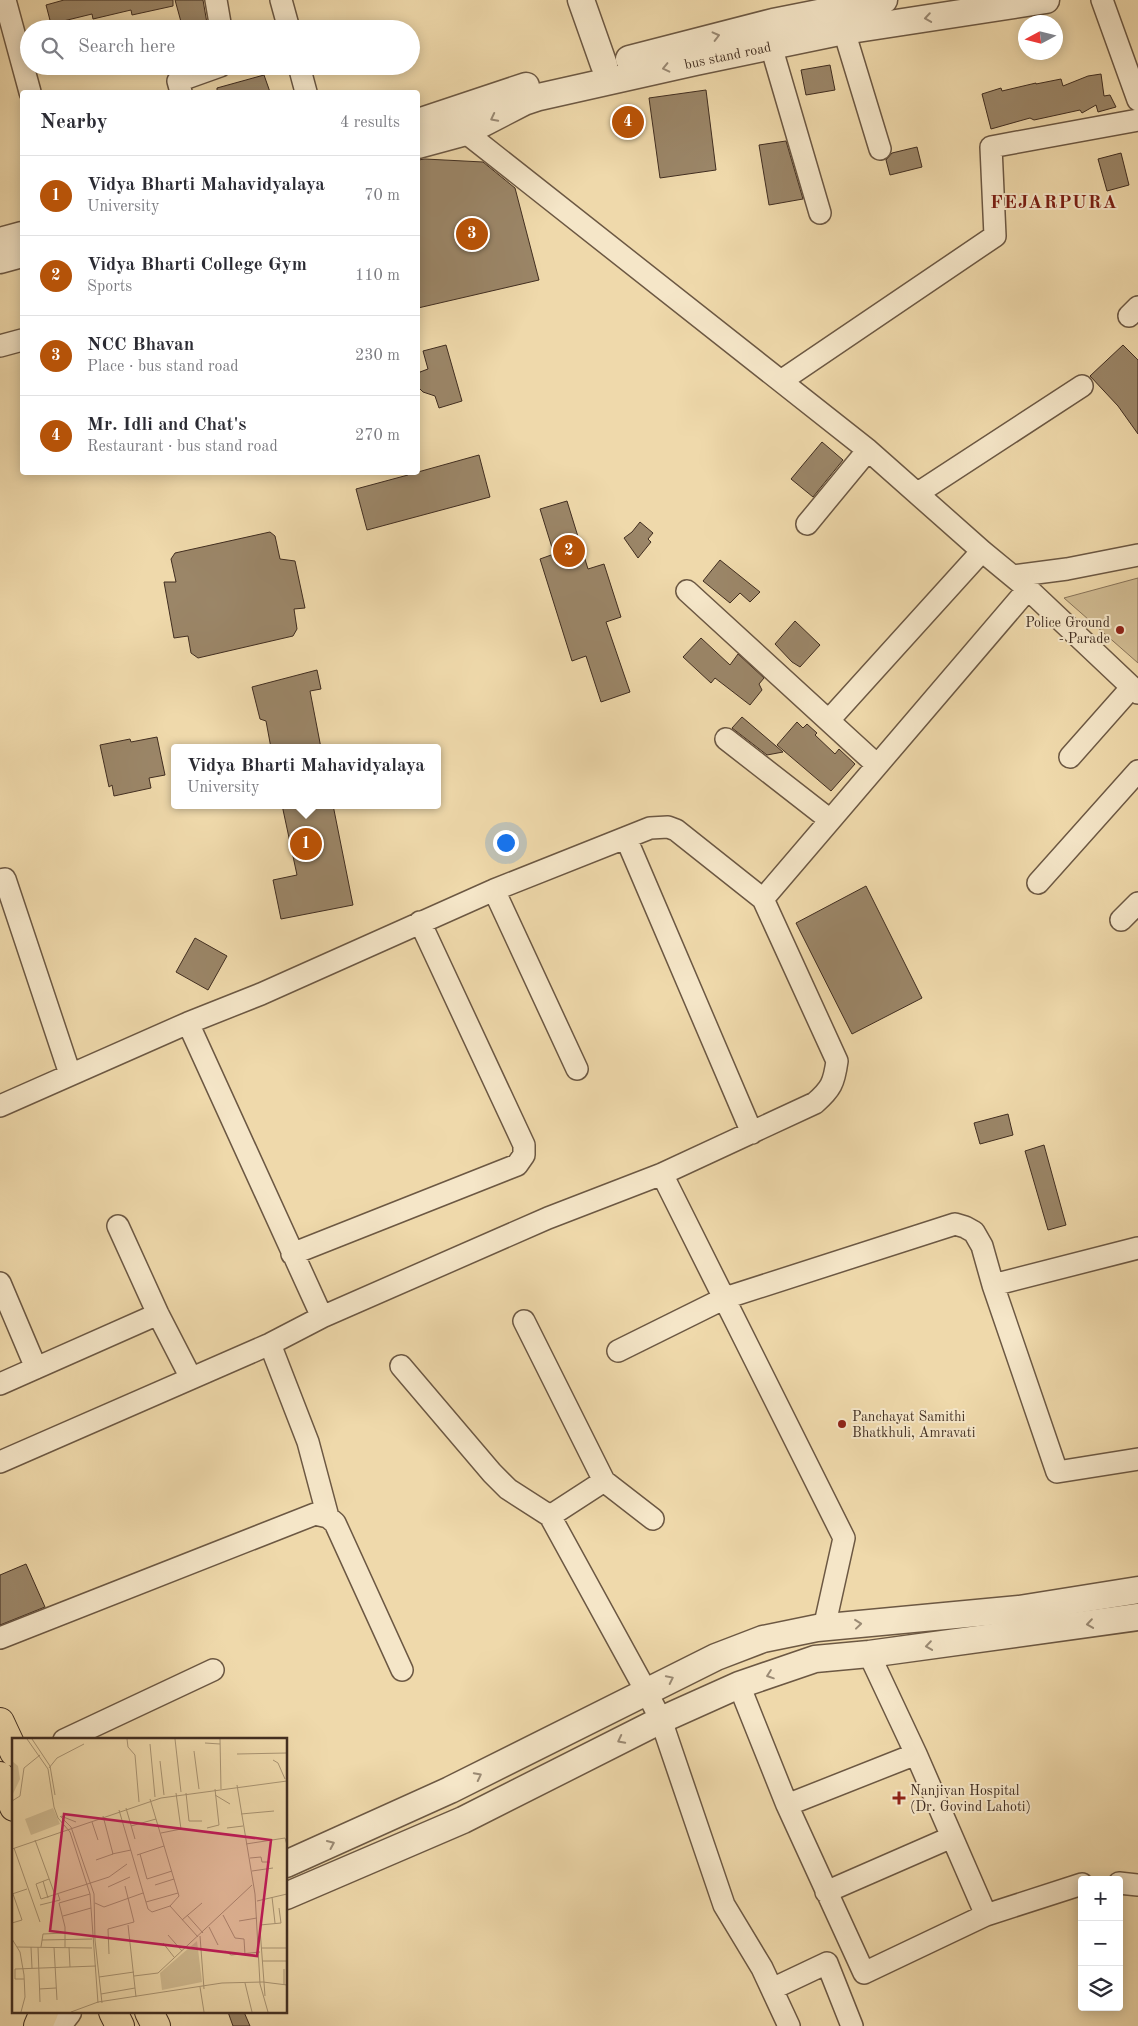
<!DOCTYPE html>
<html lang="en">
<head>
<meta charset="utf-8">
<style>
  :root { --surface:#fff; --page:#f2f2f3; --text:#2b2b33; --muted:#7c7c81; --line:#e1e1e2; --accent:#b45309 }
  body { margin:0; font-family:"Old Standard TT",serif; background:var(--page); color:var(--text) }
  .controls { position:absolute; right:15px; bottom:15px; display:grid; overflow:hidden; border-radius:5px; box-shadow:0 2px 12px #0003 }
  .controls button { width:45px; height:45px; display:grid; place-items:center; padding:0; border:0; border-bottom:1px solid var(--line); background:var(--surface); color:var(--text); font:25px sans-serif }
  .compass { position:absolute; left:1018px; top:15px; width:45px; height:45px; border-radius:50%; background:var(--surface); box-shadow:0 2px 12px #0003; rotate:263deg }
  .you { position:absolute; left:505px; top:842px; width:18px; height:18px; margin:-12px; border:4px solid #fff; border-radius:50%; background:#1a73e8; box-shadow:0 0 0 8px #1a73e833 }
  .badge { display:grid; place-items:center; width:32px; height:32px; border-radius:50%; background:var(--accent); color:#fff; font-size:16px; font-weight:700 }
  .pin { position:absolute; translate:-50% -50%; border:2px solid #fff; box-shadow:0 1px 5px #0006 }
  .popup { position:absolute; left:171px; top:744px; width:270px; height:65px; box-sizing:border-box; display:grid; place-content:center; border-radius:5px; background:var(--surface); filter:drop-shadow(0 1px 4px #0005); font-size:16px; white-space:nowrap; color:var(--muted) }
  .popup b { font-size:19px; color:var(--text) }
  .popup::after { content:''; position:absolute; left:50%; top:100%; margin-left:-10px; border:10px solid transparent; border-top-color:var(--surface) }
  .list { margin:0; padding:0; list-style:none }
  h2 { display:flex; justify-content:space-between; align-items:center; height:65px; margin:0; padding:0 20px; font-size:21px }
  h2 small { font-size:16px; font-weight:400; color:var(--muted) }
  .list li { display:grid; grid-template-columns:32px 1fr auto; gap:15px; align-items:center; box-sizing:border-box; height:80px; padding:0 20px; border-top:1px solid var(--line) }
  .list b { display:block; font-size:19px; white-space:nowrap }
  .list p { margin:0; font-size:16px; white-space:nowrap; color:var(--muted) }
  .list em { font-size:16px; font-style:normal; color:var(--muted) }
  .icon { flex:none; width:28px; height:28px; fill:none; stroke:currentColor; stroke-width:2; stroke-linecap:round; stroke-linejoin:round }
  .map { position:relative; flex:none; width:1138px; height:2026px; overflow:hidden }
  .search { position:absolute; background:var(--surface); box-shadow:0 2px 12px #0003; left:20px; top:20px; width:400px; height:55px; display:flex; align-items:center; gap:12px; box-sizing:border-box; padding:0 18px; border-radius:28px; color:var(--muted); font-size:19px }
  .panel { position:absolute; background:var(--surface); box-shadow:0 2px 12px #0003; left:20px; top:90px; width:400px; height:385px; border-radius:5px }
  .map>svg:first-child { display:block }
  .green { fill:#d1bc93; stroke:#88745a }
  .building { fill:#9b8668; stroke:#402d20 }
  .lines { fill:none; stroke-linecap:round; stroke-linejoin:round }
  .minor-casing { stroke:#6c5843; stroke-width:24 }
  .tertiary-casing { stroke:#6c5843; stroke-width:29 }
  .primary-casing { stroke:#402d20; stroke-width:30 }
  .minor { stroke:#f5e6c8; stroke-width:21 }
  .tertiary { stroke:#f5e6c8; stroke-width:26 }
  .primary { stroke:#efd9ab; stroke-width:28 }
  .oneway { stroke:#9a8a74 }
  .poi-dot { fill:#8f2418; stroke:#f5e6c8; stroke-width:2 }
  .labels { text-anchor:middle; stroke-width:4; stroke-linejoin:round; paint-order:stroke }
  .street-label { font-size:14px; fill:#402d20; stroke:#f5e6c8 }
  .poi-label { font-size:14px; fill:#402d20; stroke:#f5e6c8; text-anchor:start }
  .district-label { font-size:19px; font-weight:bold; letter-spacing:1px; fill:#7a1f14; stroke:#f5e6c8 }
  .inset-road { fill:none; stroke:#a99473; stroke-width:1 }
  .view { fill:#c2185b; fill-opacity:0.15; stroke:#c2185b; stroke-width:2.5 }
  .inset-edge { fill:none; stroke:#402d20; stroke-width:2.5 }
</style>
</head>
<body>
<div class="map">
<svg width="1138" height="2026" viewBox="0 0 1138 2026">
  <rect width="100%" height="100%" fill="#efd9ab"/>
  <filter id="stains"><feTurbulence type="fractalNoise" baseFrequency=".004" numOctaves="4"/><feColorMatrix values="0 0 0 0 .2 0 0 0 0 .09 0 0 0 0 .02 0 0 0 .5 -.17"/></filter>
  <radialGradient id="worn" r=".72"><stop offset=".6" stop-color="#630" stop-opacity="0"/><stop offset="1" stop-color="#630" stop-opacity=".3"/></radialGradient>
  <path class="green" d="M1138,578V663L1064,598Z"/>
  <path class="building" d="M64,0H173V6L132,15L131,10L93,19L92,14L51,24L46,5Z
    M175,0H203L208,29H183Z
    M830,65L835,90L806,95L801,70Z
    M1101,74L1104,96L1110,95L1116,107L1098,112L1096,105L1082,113L1080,110L1034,120L1030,118L991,129L982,94L1001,88L1002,91L1036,83V84L1061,79L1063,86L1088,76Z
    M264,75L270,92H217V88Z
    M706,90L716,170L660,178L649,98Z
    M786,141L803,199L769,205L759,145Z
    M917,147L922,167L890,175L886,160L892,153Z
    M1121,153L1129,185L1107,191L1098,159Z
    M425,159L483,162L515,188L539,280L418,308V160Z
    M446,345L462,401L439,408L435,396L423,392L418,387V376L420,372L428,369L423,351Z
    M1123,345L1138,360V434L1118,406L1090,376Z
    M822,442L843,460L813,497L791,479Z
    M479,455L490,497L367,530L356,489L408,475L407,472H418Z
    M567,501L588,569L604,564L621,617L606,622L630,692L601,702L586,656L572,661L540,559L554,554L540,509Z
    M640,522L653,533L648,539L651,542L638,558L624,538L632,532Z
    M270,532L275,536L280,559L295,561L305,608L294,609L297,629L293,636L198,658L191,653L188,636L174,638L164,582H176L171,559L175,553Z
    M720,560L760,592L750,602L740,593L730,603L703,581Z
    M795,621L820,645L800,667L792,662L775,644Z
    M701,638L730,665L738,654L764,678L759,684L762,690L750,705L715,678L711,683L683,657Z
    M317,670L321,689L310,691L321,748H271L266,721L260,719L252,687Z
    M742,717L783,752L767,755L732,728Z
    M797,722L803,728L807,724L817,733L815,735L835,754L839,749L855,764L831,791L777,745Z
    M157,737L165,775L149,778L151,788L114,796L112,785L109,787L100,745L130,739L131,742Z
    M282,805H333L353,905L281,919L273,880L297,875Z
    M866,886L922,998L852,1034L796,923Z
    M195,938L227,956L208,990L176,972Z
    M1008,1114L1013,1135L980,1144L974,1123Z
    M1044,1145L1066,1225L1048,1230L1025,1151Z
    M26,1564L45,1607L0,1625V1575Z
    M228,2012H244L250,2026H233Z"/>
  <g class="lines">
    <defs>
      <path id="minor" d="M5,0L30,92
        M216,0L221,29
        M281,0L289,29
        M1102,0L1138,100
        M844,31L880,149
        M771,46L820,213
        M299,66L306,92
        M181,92L178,81L220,66
        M455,124L868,450L982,551L1028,589L1138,693
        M1129,316L1138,307
        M0,346L22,340
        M781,381L995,236L991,147L1138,120
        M918,493L1082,386
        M807,524L868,450
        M1013,576L1067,569L1138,555
        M687,591L877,765
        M829,720L982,551
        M726,739L830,820
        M1070,757L1132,687
        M626,838L752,1133
        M0,880L5,879L70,1074
        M1038,883L1138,771
        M494,890L577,1069
        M763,899L1028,589
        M1121,920L1138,903
        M188,1023L322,1317
        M0,1106L188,1023L261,994L494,890L650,828L668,827L676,830L763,899L837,1061C834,1083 831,1089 815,1103L662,1174L548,1218L322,1317L270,1344L0,1462
        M662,1174L844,1538L824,1628
        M118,1226L158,1314L191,1378
        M292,1254L517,1165L524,1155V1145L420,922
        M0,1283L36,1368
        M993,1285L1138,1248
        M524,1321L604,1481L653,1519
        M270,1344L308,1442L328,1517
        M618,1351L725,1298L955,1224L965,1227L974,1232L982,1246L993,1285L1057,1472L1138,1459
        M401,1366L492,1473L508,1489L550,1516L646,1691L661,1720L724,1905L762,1968L789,2026
        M0,1384L158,1314
        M550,1516L604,1481
        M0,1638L315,1514L328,1517L335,1523L402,1670
        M869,1654L916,1754L986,1915
        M739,1685L787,1805L864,1973L986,1915L1082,1884
        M64,1740L213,1670
        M787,1805L916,1754
        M1119,1883L1138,1885
        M826,1892L952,1837
        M772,1989L827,1963L852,2026"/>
      <g id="tertiary">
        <path d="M581,0L604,65"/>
        <path d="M629,59L773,22L884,0"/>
        <path d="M418,122L526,86"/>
        <path id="s1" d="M418,145L466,132L524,102L539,97L695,62L844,31L1046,0"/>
        <path d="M0,241L22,235"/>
        <path d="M0,260L22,254"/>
        <path d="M286,1864L450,1790L716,1657L763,1639L817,1628L1019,1609L1138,1590"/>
        <path d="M286,1896L463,1820L661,1720L739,1685L815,1659L869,1654L1138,1617"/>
        <path d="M57,2026L68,2012"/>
      </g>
      <path id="primary" d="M0,1722L14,1752
        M0,1776L14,1807
        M113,2012L120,2026
        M149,2012L156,2026
        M38,2026L44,2012"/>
    </defs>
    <use href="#minor" class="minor-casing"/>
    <use href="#tertiary" class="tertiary-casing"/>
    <use href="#primary" class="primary-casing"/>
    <use href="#minor" class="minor"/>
    <use href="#tertiary" class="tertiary"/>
    <use href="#primary" class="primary"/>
  </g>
  <defs><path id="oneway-chevron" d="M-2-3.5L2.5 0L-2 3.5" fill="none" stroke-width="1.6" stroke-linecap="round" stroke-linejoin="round" transform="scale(1.25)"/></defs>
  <g class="oneway">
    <use href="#oneway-chevron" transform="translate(928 18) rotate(171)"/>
    <use href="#oneway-chevron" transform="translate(716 36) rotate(-14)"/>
    <use href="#oneway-chevron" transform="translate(666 68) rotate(167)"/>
    <use href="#oneway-chevron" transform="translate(494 118) rotate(153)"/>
    <use href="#oneway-chevron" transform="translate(858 1624) rotate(-6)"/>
    <use href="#oneway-chevron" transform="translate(1090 1624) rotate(172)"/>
    <use href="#oneway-chevron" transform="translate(929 1646) rotate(172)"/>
    <use href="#oneway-chevron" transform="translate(770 1675) rotate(161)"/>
    <use href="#oneway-chevron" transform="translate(670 1679) rotate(-26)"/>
    <use href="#oneway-chevron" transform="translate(621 1740) rotate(153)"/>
    <use href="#oneway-chevron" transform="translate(478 1776) rotate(-27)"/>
    <use href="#oneway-chevron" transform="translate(331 1844) rotate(-24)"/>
  </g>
  <g class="poi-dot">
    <circle cx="1120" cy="630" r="5"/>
    <circle cx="842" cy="1424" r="5"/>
    <path d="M896.5 1790.5h5v5h5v5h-5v5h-5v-5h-5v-5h5z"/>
  </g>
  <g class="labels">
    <g class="street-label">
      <text dy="5" stroke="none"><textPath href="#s1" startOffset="324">bus stand road</textPath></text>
    </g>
    <g class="poi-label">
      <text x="1110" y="627" text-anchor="end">Police Ground<tspan x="1110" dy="16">- Parade</tspan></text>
      <text x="852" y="1421">Panchayat Samithi<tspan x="852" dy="16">Bhatkhuli, Amravati</tspan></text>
      <text x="910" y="1795">Nanjivan Hospital<tspan x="910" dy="16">(Dr. Govind Lahoti)</tspan></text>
    </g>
    <g class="district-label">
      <text x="1054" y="208">FEJARPURA</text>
    </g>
  </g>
  <g transform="translate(12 1738)">
    <rect width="275" height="275" fill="#efd9ab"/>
    <path d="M0,23L6,28L8,41L0,58ZM41,70L48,86L19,97L13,81ZM185,203L190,244L150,252L148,235Z" fill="#d1bc93"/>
    <path class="inset-road" d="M15,1L36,31L42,69L46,80L58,94L78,156L86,265M20,1L38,28L43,57M115,1L116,9L123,17L127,64M163,1L169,54M208,1L209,51M193,5L208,6M138,6L143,59M182,13L187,51M225,16L275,15M261,22L266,25L273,41M148,23L152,57M37,30L45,20L72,6M225,47L243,156L248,246L256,274M174,55L177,83H190M203,57L218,66M0,63L8,58L12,30L28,17M114,70L123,101M107,72L136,171L140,174L158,168L167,158L138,61M229,76L262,73M48,78L59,89L82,156L83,202L90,265M49,78L64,84M80,84L86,102M119,88L144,81M195,90L207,87L203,51M215,90L231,88M149,95L169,91L164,55M23,102L43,157M234,106L273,100L275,107M2,110L28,184M0,111L149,60L275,43M100,116L119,112M128,116L135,141L160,133M125,117L152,108M238,120L249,119L250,124H258M84,122L101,116L91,78M240,133L261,130M37,141L24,146L29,161L97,139L115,126M31,143L36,160M143,147L162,141M96,149L118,139M0,156L15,151M260,159L263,185M245,163L275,156M134,164L166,155M83,165L92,169L131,155M28,167L48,162L46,156M158,168L186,199M175,177L191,195M211,177L223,200L232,201L233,217M51,178L79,170M170,182L190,165M227,183L245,180M0,185L10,182L1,156M116,187L124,259M248,187L269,185L267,170M197,189L206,207M248,191L253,258M156,197L170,213M188,198L192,251M0,201L8,214L12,237L13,259L9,274M30,202L80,201M151,205L162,219M5,209L80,210M19,209L20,230M26,209L28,264M29,209L31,196L52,195M42,209L45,262M53,209V189L47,165L78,156M57,209L58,229M250,210H275M213,213L219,217L248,214M97,216L96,191L122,184L113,148M250,223H275M272,231V247M122,238L146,235L240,147M87,239L122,234M12,241H3V231L84,228M251,244L275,247M233,245L240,274M188,249L192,274M27,251L44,250M89,256L123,250M59,274L86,264L210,245L251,244"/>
    <path class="view" d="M52,76L259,102L245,218L38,193Z"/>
    <rect width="275" height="275" class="inset-edge"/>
  </g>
  <rect width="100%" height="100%" filter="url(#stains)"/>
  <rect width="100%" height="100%" fill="url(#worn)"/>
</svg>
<div class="controls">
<button>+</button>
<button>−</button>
<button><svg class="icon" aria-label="layers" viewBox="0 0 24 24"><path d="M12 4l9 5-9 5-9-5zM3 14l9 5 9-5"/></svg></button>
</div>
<svg class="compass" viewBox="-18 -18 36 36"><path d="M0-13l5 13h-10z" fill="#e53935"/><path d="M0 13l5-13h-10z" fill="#7c7c81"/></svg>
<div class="you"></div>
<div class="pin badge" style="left:306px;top:844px">1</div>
<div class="popup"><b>Vidya Bharti Mahavidyalaya</b>University</div>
<div class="pin badge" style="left:569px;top:551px">2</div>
<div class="pin badge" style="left:472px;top:234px">3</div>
<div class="pin badge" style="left:628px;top:122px">4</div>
<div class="search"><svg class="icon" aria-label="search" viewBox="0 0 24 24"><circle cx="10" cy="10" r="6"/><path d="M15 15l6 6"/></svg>Search here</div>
<section class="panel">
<h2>Nearby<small>4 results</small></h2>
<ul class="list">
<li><span class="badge">1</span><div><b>Vidya Bharti Mahavidyalaya</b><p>University</p></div><em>70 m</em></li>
<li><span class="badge">2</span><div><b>Vidya Bharti College Gym</b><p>Sports</p></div><em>110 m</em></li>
<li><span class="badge">3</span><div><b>NCC Bhavan</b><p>Place · bus stand road</p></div><em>230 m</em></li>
<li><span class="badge">4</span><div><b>Mr. Idli and Chat's</b><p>Restaurant · bus stand road</p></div><em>270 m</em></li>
</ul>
</section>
</div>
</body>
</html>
